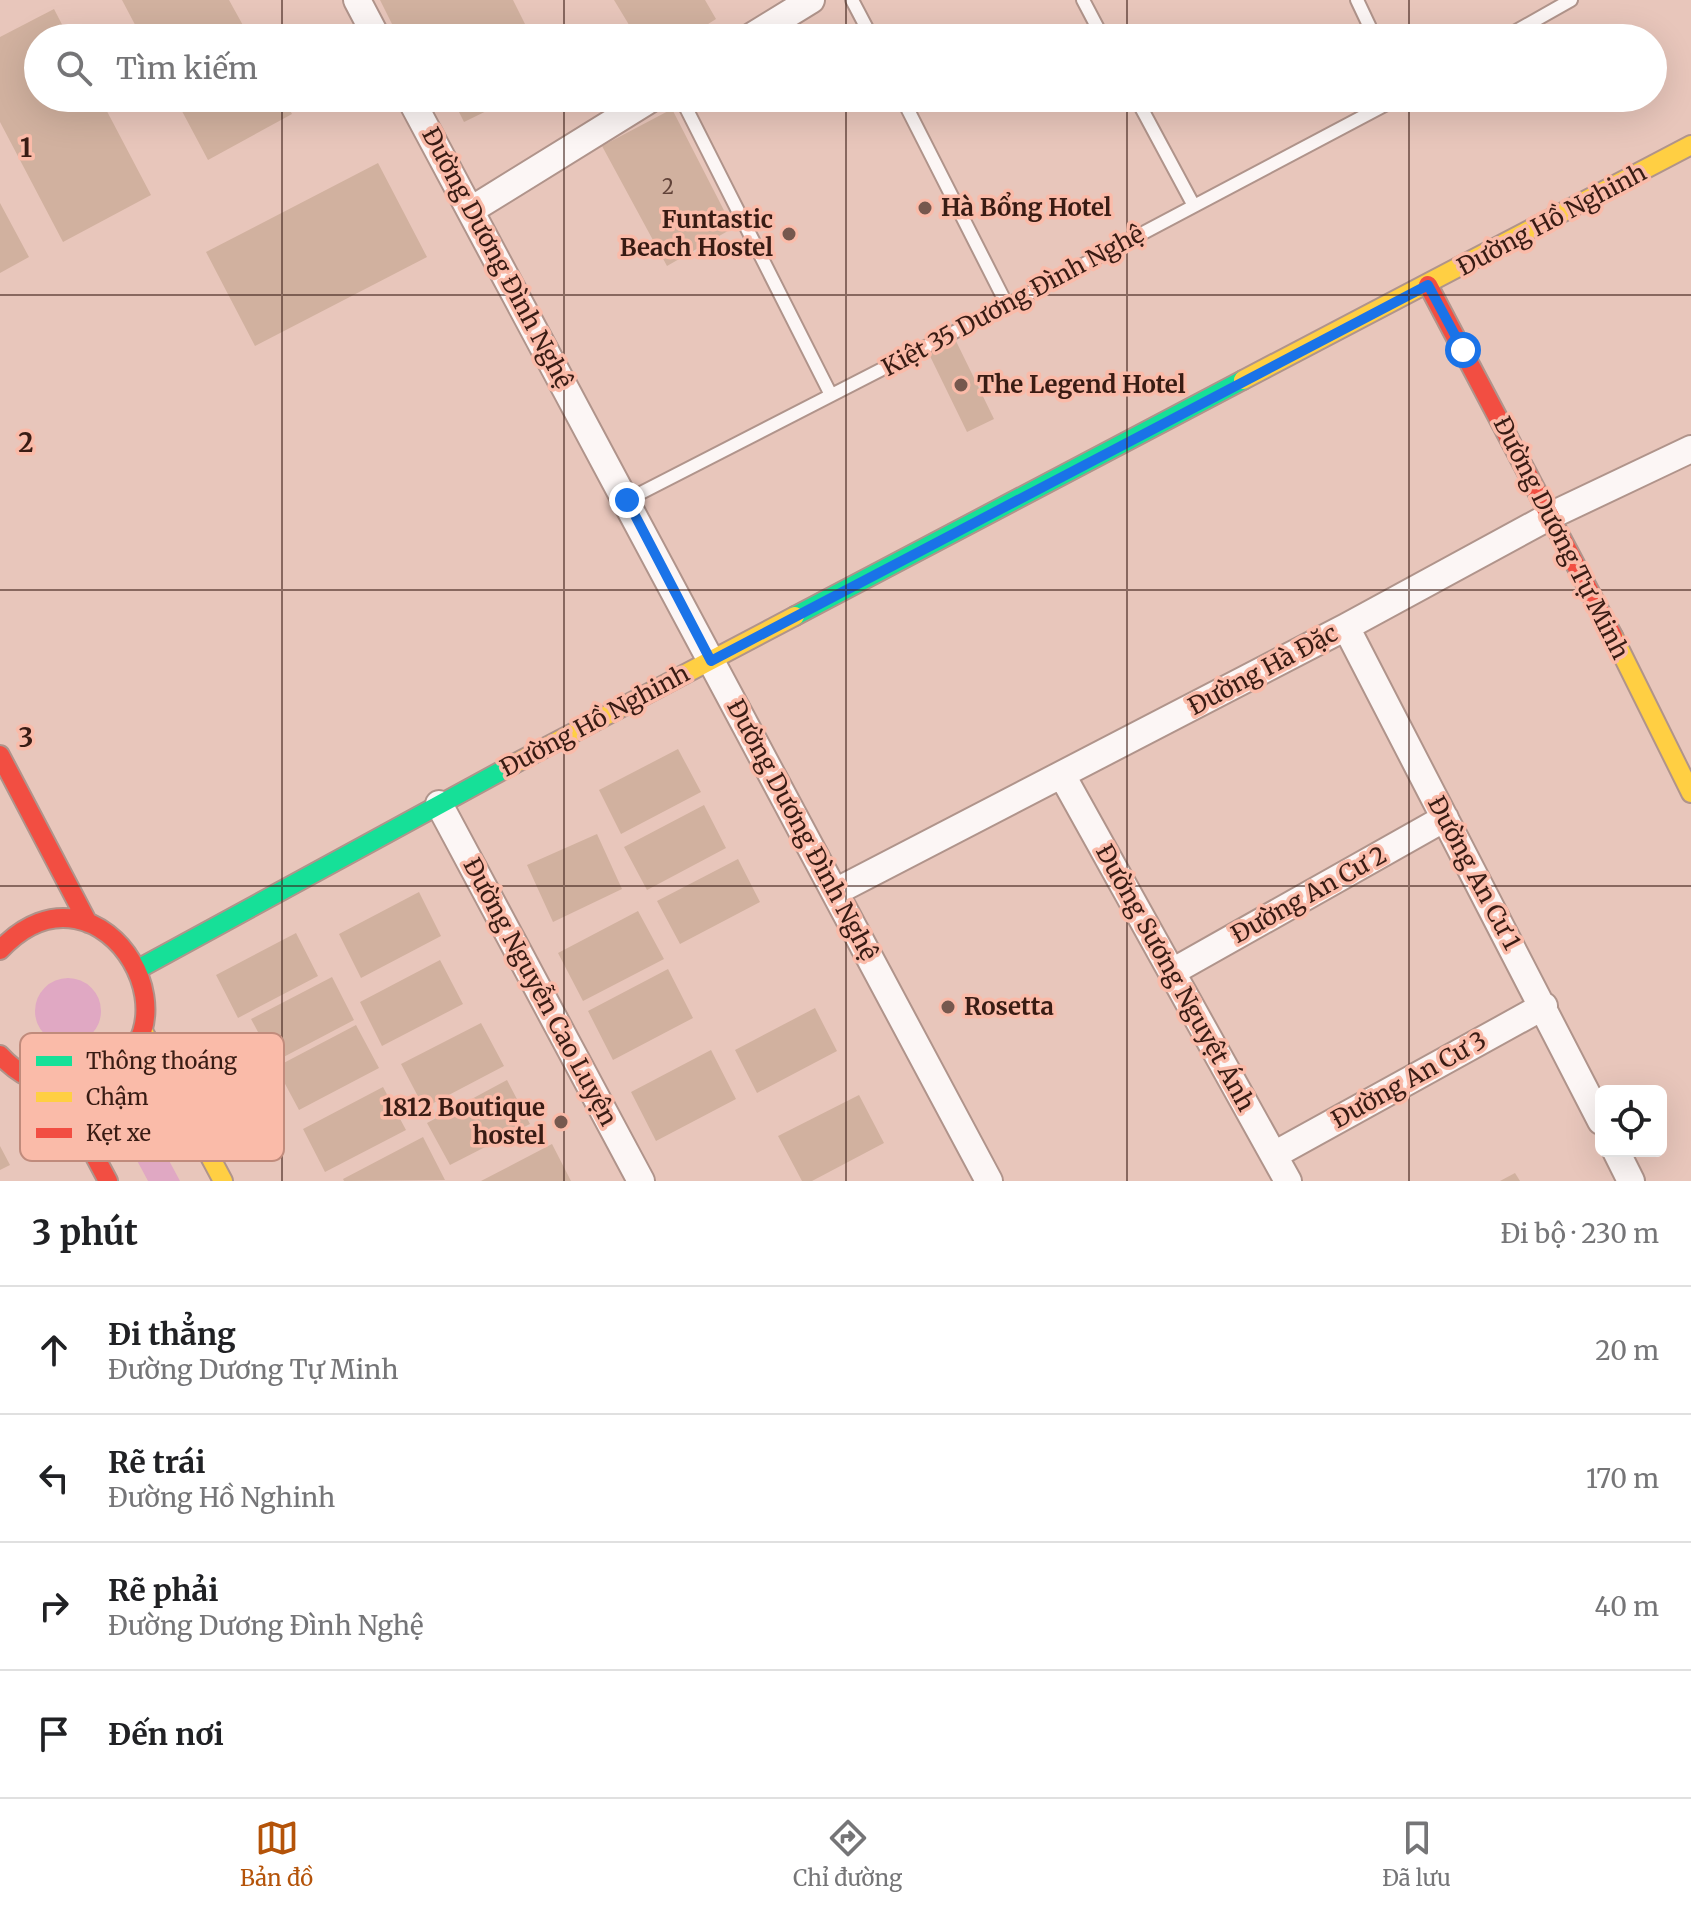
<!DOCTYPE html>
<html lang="vi">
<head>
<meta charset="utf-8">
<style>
  :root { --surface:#fff; --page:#f6f6f6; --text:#202124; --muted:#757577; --line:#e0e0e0; --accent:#b45309 }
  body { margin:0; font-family:Merriweather,serif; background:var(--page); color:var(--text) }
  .controls { position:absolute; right:24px; bottom:24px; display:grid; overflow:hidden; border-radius:12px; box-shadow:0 8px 32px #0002 }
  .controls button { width:72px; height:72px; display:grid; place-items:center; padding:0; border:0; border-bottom:2px solid var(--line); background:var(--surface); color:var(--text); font:40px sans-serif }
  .stop { position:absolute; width:24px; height:24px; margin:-18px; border:6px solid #1a73e8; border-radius:50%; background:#fff }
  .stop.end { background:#1a73e8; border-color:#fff; box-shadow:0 2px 8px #0008 }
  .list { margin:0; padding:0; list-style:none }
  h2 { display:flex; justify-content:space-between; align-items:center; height:104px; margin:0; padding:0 32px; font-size:34px }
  h2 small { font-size:26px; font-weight:400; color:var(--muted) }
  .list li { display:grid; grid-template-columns:52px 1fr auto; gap:24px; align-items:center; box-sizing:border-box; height:128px; padding:0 32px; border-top:2px solid var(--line) }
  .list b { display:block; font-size:30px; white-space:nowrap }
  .list p { margin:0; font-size:26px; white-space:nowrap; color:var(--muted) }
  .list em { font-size:26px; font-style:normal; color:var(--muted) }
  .icon { flex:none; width:44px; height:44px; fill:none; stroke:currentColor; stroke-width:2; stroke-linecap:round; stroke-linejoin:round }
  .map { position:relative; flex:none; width:1691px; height:1181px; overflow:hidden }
  .search { position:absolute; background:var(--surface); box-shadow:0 8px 32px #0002; left:24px; right:24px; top:24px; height:88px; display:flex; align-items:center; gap:20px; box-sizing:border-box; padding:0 28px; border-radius:44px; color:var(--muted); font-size:30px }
  .sheet { height:616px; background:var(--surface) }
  nav { display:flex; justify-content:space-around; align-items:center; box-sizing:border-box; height:112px; border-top:2px solid var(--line); background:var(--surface); font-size:22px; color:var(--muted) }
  nav a { display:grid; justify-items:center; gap:4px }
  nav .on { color:var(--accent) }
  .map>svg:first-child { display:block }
  .green { fill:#e0a8c3 }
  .building { fill:#d1b19f }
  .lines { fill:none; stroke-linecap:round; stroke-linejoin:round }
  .lane-casing { stroke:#b0948b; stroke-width:16 }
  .street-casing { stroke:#b0948b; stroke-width:30 }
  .fast-casing { stroke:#b0948b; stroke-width:22 }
  .slow-casing { stroke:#b0948b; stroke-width:22 }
  .jam-casing { stroke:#b0948b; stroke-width:22 }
  .lane { stroke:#fcf6f5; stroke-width:12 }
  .street { stroke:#fcf6f5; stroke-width:26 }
  .fast { stroke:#16e098; stroke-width:18 }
  .slow { stroke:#ffcf43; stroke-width:18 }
  .jam { stroke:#f24e42; stroke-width:18 }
  .route { stroke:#1a73e8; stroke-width:10 }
  .grid { fill:none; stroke:#391c14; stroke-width:2; stroke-opacity:0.55 }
  .poi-dot { fill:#76584e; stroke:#fabba9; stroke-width:3 }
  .labels { text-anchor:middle; stroke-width:7; stroke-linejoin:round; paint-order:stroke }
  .number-label { font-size:20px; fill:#604238 }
  .poi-label { font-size:24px; font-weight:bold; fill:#391c14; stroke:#fabba9; text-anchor:start }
  .street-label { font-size:24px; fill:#391c14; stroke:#fabba9 }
  .key { fill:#fabba9; stroke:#c08b7c; stroke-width:2 }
  .key-label { font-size:22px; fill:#391c14 }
  .grid-label { font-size:26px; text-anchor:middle; font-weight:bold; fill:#391c14; stroke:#fabba9; stroke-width:7; stroke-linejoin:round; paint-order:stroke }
</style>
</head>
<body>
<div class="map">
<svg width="1691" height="1181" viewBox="0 0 1691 1181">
  <rect width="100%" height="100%" fill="#e8c6bb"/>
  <path class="green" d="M35 1011a33 33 0 1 1 66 0a33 33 0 1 1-66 0Z
    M158,1140L180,1181H148L133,1153Z"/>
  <path class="building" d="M122,0H229L250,38H142Z
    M380,0H513L532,38H399Z
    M614,0H705L716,19L686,38H637Z
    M54,9L69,38H38V98H100L151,195L63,242L0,122V37Z
    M175,98H283L292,114L208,160Z
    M452,98H513L464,122Z
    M672,109L733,228L667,266L602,146Z
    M378,163L427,257L255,346L206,252Z
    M0,203L29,257L0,273Z
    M955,339L994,419L967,432L928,352Z
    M678,749L701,792L621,834L599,790Z
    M704,805L726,848L647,890L624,847Z
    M597,834L622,889L553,922L527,865Z
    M738,859L760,902L680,944L657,901Z
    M419,892L441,936L361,978L339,934Z
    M638,911L664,959L583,1001L558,953Z
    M296,933L318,976L238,1018L216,975Z
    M440,960L463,1004L382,1046L360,1002Z
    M668,969L693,1018L613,1060L588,1011Z
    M332,977L354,1020L274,1062L251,1019Z
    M815,1008L837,1051L757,1093L735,1050Z
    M481,1023L504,1066L424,1108L401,1064Z
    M356,1025L379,1068L299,1110L276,1067Z
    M711,1050L736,1099L656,1141L631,1092Z
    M507,1080L530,1124L450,1165L427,1123Z
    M383,1087L406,1130L325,1172L303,1129Z
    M859,1095L884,1143L812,1181H802L778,1136Z
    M423,1137L445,1180L344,1181L343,1179Z
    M552,1144L571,1181H481Z
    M0,1146L10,1165L0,1170Z
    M1515,1173L1520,1181H1500Z"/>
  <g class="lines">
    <defs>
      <path id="lane" d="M852,0L872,38
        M1083,0L1103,38
        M1357,0L1375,38
        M1504,38L1571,0
        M681,98L831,395
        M902,98L1007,305
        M1136,98L1194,206
        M627,500L1007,305L1398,98"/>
      <path id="street" d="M357,0L377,38
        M749,38L811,0
        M410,98L989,1181
        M471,210L652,98
        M1346,627L1601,1121
        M1062,775L1288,1181
        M439,804L641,1181
        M835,892L1346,627L1552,515L1691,449
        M1172,972L1445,818
        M1616,1151L1631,1181
        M1274,1155L1544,1006"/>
      <path id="fast" d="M795,616L1243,380
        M140,968L514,764"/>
      <path id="slow" d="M1243,380L1691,145
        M1613,636L1691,793
        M514,764L795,616
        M143,1031L223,1181"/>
      <path id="jam" d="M1428,285L1613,636
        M0,755L88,923
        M0,950C103,840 221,1046 82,1083C50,1091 22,1079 0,1055
        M58,1087L108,1181"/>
    </defs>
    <use href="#lane" class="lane-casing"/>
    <use href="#street" class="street-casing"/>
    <use href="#fast" class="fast-casing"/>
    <use href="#slow" class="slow-casing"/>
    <use href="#jam" class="jam-casing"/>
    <use href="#lane" class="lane"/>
    <use href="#street" class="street"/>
    <use href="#fast" class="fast"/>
    <use href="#slow" class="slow"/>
    <use href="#jam" class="jam"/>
  </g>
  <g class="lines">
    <path class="route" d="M627,500L711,661L1428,285L1463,350"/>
  </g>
  <path class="grid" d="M282,0V38M564,0V38M846,0V38M1127,0V38M1409,0V38M282,98V1181M564,98V1181M846,98V1181M1127,98V1181M1409,98V1181M0,295H1691M0,590H1691M0,886H1691"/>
  <g class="poi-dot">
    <circle cx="925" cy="208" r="8"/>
    <circle cx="789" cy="234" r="8"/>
    <circle cx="961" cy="385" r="8"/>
    <circle cx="948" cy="1007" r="8"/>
    <circle cx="561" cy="1122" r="8"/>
  </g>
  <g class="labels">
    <g class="number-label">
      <text x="668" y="194">2</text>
    </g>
    <g class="poi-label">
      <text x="941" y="216">Hà Bổng Hotel</text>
      <text x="773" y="228" text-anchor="end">Funtastic<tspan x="773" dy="28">Beach Hostel</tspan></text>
      <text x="977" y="393">The Legend Hotel</text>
      <text x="964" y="1015">Rosetta</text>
      <text x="545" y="1116" text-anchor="end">1812 Boutique<tspan x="545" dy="28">hostel</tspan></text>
    </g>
    <g class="street-label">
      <text transform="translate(1552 220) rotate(-28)" y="8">Đường Hồ Nghinh</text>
      <text transform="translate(497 258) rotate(62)" y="8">Đường Dương Đình Nghệ</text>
      <text transform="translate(1013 301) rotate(-28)" y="8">Kiệt 35 Dương Đình Nghệ</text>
      <text transform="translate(1561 538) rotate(63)" y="8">Đường Dương Tự Minh</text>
      <text transform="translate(1263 670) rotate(-28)" y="8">Đường Hà Đặc</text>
      <text transform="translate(595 721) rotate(-28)" y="8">Đường Hồ Nghinh</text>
      <text transform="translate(802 830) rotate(62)" y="8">Đường Dương Đình Nghệ</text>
      <text transform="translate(1474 873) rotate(62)" y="8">Đường An Cư 1</text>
      <text transform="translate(1309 895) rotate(-29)" y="8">Đường An Cư 2</text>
      <text transform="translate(1175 978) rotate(61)" y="8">Đường Sương Nguyệt Ánh</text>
      <text transform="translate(540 992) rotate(62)" y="8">Đường Nguyễn Cao Luyện</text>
      <text transform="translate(1409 1080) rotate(-29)" y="8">Đường An Cư 3</text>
    </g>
  </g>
  <rect x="20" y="1033" width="264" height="128" rx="12" class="key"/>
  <rect x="36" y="1056" width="36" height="10" fill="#16e098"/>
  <rect x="36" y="1092" width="36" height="10" fill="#ffcf43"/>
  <rect x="36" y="1128" width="36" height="10" fill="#f24e42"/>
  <g class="key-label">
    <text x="86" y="1069">Thông thoáng</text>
    <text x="86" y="1105">Chậm</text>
    <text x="86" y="1141">Kẹt xe</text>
  </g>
  <g class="grid-label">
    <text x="26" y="157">1</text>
    <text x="26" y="452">2</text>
    <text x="26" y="747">3</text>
  </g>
</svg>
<div class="controls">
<button><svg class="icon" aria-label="locate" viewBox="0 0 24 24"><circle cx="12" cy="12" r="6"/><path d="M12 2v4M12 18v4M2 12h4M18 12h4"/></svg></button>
</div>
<div class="stop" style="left:1463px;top:350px"></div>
<div class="stop end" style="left:627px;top:500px"></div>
<div class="search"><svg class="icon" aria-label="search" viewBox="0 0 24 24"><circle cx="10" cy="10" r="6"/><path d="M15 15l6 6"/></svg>Tìm kiếm</div>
</div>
<section class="sheet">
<h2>3 phút<small>Đi bộ · 230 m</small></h2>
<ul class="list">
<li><svg class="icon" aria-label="ahead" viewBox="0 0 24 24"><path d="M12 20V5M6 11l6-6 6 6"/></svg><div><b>Đi thẳng</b><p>Đường Dương Tự Minh</p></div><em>20 m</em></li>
<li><svg class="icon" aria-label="left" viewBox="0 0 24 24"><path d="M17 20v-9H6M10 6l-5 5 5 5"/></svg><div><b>Rẽ trái</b><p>Đường Hồ Nghinh</p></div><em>170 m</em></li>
<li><svg class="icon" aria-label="right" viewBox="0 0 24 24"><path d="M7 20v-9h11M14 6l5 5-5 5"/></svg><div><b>Rẽ phải</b><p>Đường Dương Đình Nghệ</p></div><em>40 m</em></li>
<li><svg class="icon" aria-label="arrive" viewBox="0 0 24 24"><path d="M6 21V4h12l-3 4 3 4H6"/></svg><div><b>Đến nơi</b></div></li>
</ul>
</section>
<nav>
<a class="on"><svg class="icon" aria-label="map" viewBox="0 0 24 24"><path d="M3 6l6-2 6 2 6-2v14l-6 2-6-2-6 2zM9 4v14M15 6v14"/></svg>Bản đồ</a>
<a><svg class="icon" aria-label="directions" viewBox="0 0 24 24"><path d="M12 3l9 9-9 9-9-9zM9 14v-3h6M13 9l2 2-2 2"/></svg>Chỉ đường</a>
<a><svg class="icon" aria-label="saved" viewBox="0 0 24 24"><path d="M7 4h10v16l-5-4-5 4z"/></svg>Đã lưu</a>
</nav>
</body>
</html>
